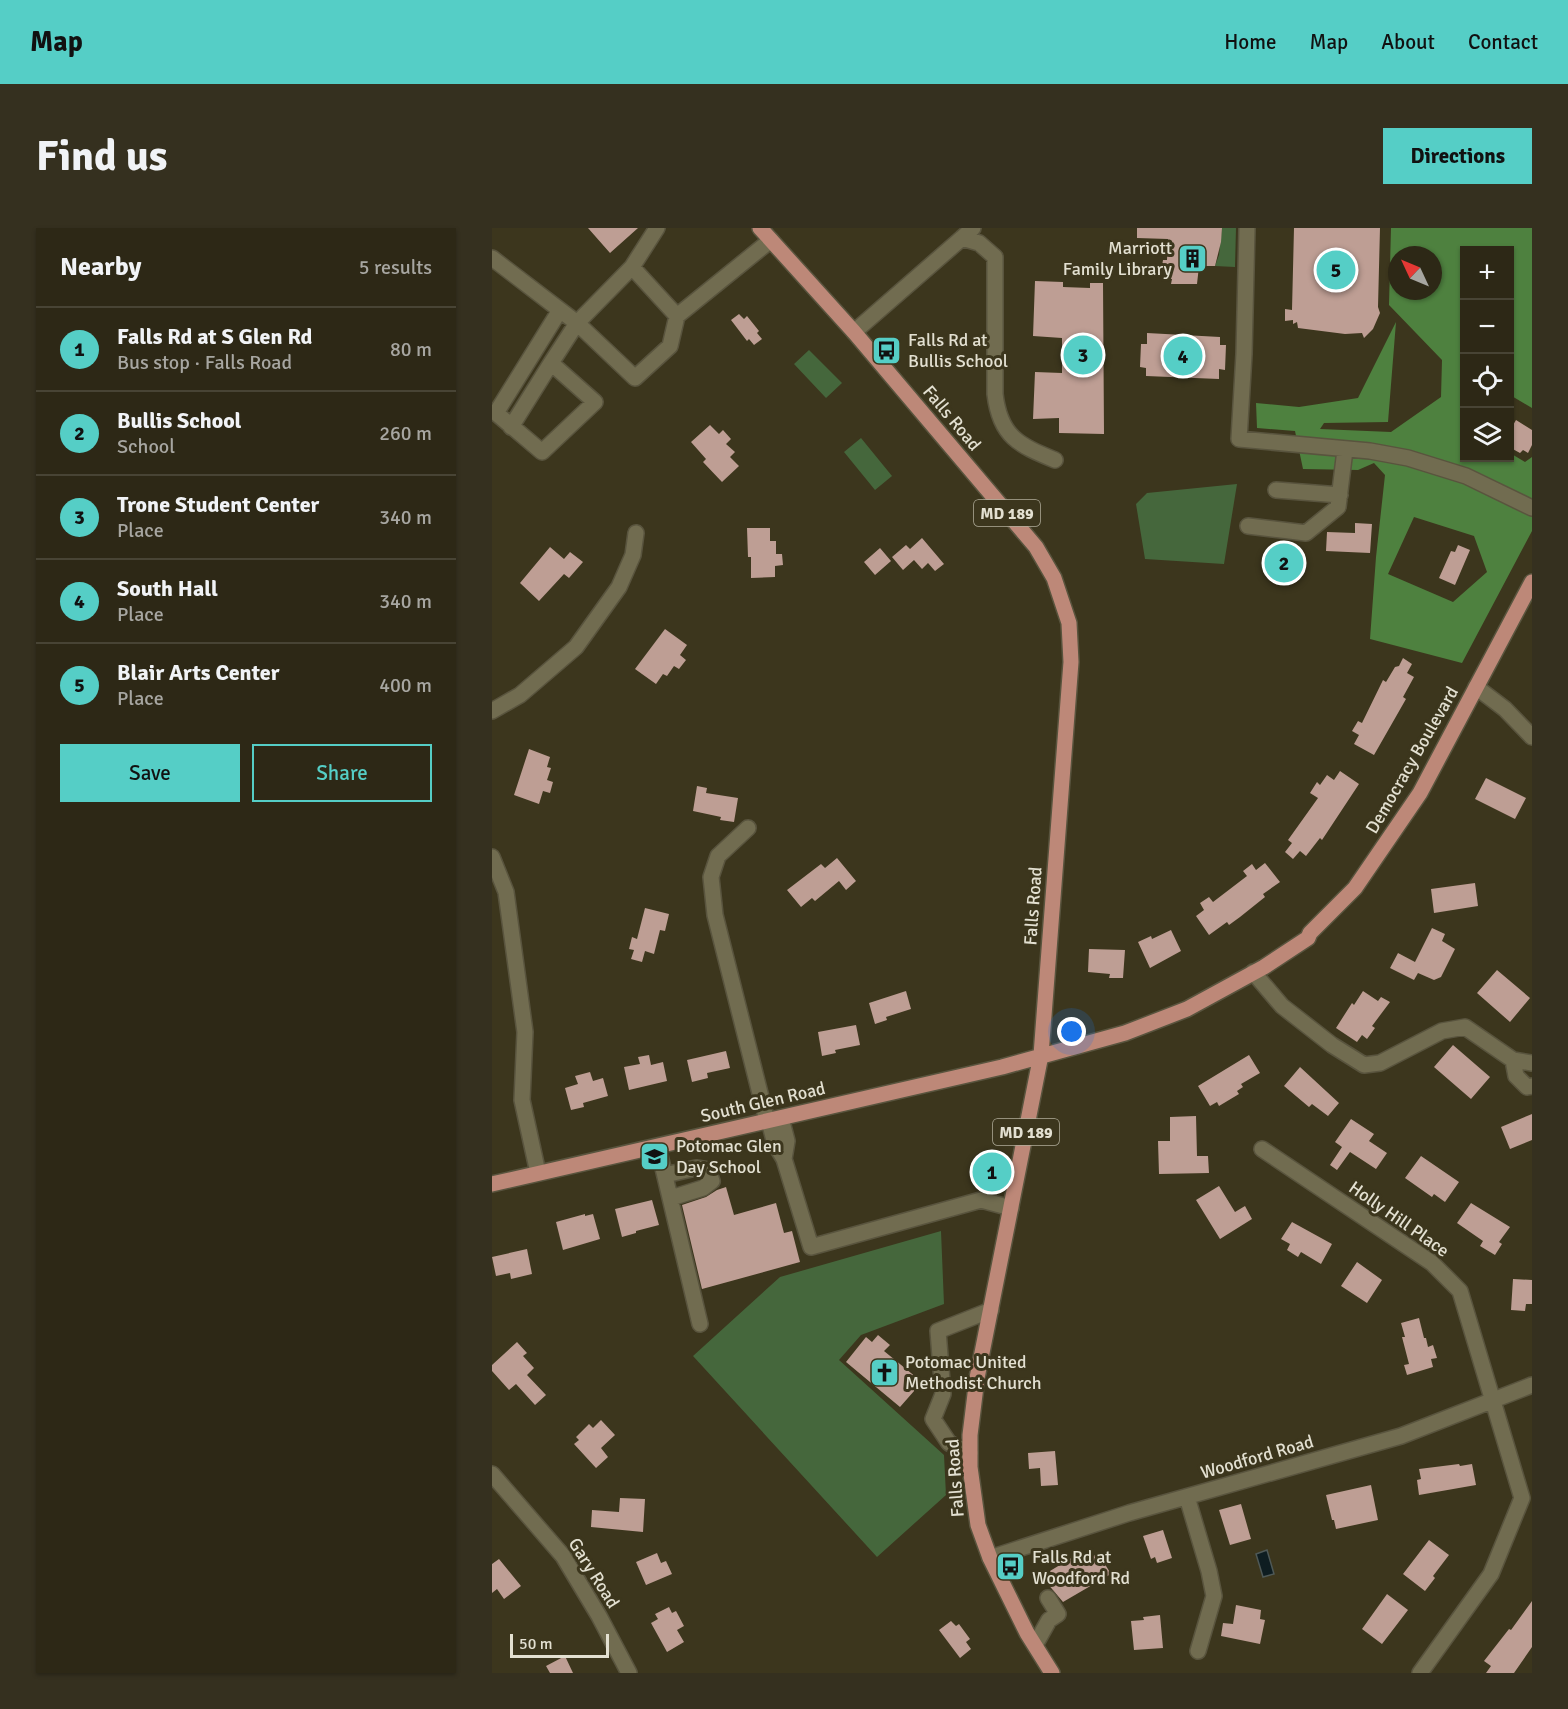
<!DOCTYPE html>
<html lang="en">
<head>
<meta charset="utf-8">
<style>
  :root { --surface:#2d2816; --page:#35301f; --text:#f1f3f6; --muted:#a7a6a1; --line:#484435; --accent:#55cec6 }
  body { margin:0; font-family:Signika,sans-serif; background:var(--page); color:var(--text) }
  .controls { position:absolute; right:18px; top:18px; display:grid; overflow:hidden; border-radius:0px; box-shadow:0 2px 4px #0004 }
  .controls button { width:54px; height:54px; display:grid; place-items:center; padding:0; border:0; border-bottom:2px solid var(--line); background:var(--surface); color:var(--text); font:30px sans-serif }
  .compass { position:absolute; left:896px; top:18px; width:54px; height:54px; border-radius:50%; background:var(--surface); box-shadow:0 2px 4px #0004; rotate:314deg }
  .scale { position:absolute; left:18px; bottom:15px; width:99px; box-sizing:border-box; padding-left:6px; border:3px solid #e3e0d1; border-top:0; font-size:16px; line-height:21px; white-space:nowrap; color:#e3e0d1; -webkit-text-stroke:4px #3c361d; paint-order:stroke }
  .you { position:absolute; left:580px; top:804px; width:21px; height:21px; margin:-15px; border:4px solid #fff; border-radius:50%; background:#1a73e8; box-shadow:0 0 0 9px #1a73e833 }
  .badge { display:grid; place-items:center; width:39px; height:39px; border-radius:50%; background:var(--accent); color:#111; font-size:20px; font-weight:700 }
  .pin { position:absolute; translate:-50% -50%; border:3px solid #fff; box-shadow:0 2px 6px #0006 }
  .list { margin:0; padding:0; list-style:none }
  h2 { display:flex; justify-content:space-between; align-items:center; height:78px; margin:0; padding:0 24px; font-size:26px }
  h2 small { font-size:20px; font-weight:400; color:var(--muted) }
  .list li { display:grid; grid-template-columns:39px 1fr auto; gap:18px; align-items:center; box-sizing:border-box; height:84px; padding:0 24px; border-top:2px solid var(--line) }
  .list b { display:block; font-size:22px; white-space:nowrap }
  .list p { margin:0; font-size:20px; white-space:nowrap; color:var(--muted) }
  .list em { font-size:20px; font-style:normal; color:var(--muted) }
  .actions { display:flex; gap:12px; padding:18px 24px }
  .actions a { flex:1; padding:14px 0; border:2px solid var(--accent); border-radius:0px; text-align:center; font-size:21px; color:var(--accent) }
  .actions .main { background:var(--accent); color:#111 }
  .icon { flex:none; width:33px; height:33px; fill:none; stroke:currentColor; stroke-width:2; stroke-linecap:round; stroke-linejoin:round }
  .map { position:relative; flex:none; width:1040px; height:1445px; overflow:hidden; border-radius:0px }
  header { display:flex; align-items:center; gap:36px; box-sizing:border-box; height:84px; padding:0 30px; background:var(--accent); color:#111 }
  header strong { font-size:28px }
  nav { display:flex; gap:33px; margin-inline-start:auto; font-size:21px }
  .intro { display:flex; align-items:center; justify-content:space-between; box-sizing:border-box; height:144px; padding:0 36px }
  h1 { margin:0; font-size:42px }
  .button { padding:15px 27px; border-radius:0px; background:var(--accent); color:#111; font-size:21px; font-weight:700 }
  main { display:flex; gap:36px; padding:0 36px }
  aside { flex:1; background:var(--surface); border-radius:0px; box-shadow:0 2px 4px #0004 }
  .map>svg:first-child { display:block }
  .green { fill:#45673c }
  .forest { fill:#4e813f; fill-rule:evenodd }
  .water { fill:#0e1d21; stroke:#4e5856; stroke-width:1.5 }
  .building { fill:#be9e94 }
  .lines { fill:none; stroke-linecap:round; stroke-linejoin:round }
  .minor-casing { stroke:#59543e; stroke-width:18 }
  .major-casing { stroke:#59543e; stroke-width:18 }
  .minor { stroke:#716c50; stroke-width:15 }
  .major { stroke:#bd8878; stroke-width:15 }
  .labels { text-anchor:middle; stroke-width:6; stroke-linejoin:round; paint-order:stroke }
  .shield { fill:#3c361d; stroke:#b1ad9b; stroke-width:1.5 }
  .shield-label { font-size:16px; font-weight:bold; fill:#e3e0d1 }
  .poi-label { font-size:18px; fill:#e3e0d1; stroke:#3c361d; text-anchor:start }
  .street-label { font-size:18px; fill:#e3e0d1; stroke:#3c361d }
</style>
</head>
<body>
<header>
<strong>Map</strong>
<nav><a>Home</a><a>Map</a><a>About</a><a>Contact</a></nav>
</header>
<div class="intro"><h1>Find us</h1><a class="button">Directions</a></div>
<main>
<aside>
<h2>Nearby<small>5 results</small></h2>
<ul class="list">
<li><span class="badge">1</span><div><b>Falls Rd at S Glen Rd</b><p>Bus stop · Falls Road</p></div><em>80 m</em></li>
<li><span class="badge">2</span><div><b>Bullis School</b><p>School</p></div><em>260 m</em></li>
<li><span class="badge">3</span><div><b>Trone Student Center</b><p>Place</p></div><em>340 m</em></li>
<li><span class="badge">4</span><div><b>South Hall</b><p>Place</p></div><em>340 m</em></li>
<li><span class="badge">5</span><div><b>Blair Arts Center</b><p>Place</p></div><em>400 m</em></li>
</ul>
<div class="actions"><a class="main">Save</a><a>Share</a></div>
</aside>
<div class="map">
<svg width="1040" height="1445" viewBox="0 0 1040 1445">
  <rect width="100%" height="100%" fill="#3c361d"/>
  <path class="green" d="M730,0H744L743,39L723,38L727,27Z
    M317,122L350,155L334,170L302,136Z
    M369,210L400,248L383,262L352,224Z
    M745,256L732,336L653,331L644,276L655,265Z
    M449,1003L452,1076L369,1107L347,1132L452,1227L454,1267L385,1329L201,1128L288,1049Z"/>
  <path class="forest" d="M899,0H1040V180L1018,167L1017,22H972V230H1017L1018,225L1033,234L1040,229V303L970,435L878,411L884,329L893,247L882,235L866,242L811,241L803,203L765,200L764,175L807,179L866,170L904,94L896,194L832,195L828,201L899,204L949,169L950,132L897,77ZM905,27H941V63H905ZM922,289L982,308L995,344L961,374L896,346Z"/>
  <path class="water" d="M775,1322L782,1346L771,1349L764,1326Z"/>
  <path class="building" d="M96,0H146L118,25Z
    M645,0H730L729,14L723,38H707L705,56H679L680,51H674L670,38L671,32H675L676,11L645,10Z
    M802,0H888L886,79L888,85L881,101L872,110L870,105L853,106L806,100L805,94L801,96V92L793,93V81L800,82Z
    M543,53L571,54V59L598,60V55H611L612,206L567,205V190L541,191L543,144L570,145V110L541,108Z
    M247,86L252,91L255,88L267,103L265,105L270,111L262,117L257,111L255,113L239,92Z
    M655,105L728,109V117H734L733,142L727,141V151L654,148V140L648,139L649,116H655Z
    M1024,192L1040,202V217L1036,225L1031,222L1028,225L1017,219V204Z
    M218,197L227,206L231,202L239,211L234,216L243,224L238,229L247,238L230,254L211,234L214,231L199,214Z
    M863,295L880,296L878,325L834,323L835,304L863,305Z
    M255,300H278V313H284V326H290L291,337L283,338V349L259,350V329H256Z
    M430,310L452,336L443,343L436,335L430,341L422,332L411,342L400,329L414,317L418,321Z
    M966,317L978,322L963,357L947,350L959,323L963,324Z
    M58,319L72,331L78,324L91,334L77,350L72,346L47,373L28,355Z
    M388,320L399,333L383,347L372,334Z
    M173,401L195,417L188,427L194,432L187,441L182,438L175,448L171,446L164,456L143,441Z
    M911,430L920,436L915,445L922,449L911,469L914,471L882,527L862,516L867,507L860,503L866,493L870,495L891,452L894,454L903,439L907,438Z
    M37,521L58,529L55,539L59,540L55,552L61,554L58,565L51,563L47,576L22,567Z
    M848,543L867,556L830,612L828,610L814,628L808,623L801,631L793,624L800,615L796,612L826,570L818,565L825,554L828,557L835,547L842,552Z
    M994,550L1034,570L1023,591L983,571Z
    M205,558L215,560L214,565L246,570L242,594L228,592L229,589L201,583Z
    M345,630L364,653L354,662L347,653L323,673L320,670L309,679L295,662L329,636L333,640Z
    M773,635L788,654L771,666L773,669L748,689L737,697L735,694L717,707L704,688L712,682L708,675L717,669L721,674L755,648L751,643L760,636L764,642Z
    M983,655L986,678L942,685L939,661Z
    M153,680L177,686L173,703L168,702L162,726L153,723L150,734L139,731L142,722L137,721L140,709L145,711Z
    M940,700L953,706L950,713L963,721L949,749L942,752L926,745L922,752L898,740L906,725L923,734Z
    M679,702L689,723L658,740L646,714L659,708L660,711Z
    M597,721L633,722L631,750H617L618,746L596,744Z
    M1005,742L1038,770L1018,794L985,765Z
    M414,763L419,781L394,789L395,792L383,796L377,775Z
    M871,763L886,773L889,769L898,774L880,798L883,800L875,811L870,807L865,814L844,800L860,775L862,777Z
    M364,797L368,817L343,822L344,825L330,828L326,804Z
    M961,817L998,849L979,871L942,839Z
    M234,823L238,840L215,845L216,850L200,854L195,832Z
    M157,827L159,837L171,834L175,853L137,862L132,839L148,836L146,829Z
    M757,827L768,845L749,856L751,859L745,863L747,866L727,878L725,874L718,878L706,858Z
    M808,839L847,875L836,888L820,876L817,879L792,858Z
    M98,844L101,853L111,850L116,868L91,875L92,879L79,882L73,860L86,856L83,848Z
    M1040,886V912L1018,921L1009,899Z
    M704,888L705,928H716L717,945L667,946L666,913H678V889Z
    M859,891L882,906L877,913L895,925L884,941L858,924L845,942L838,937L850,919L843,914Z
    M929,928L967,954L953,974L942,966L940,969L913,950Z
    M727,958L743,984L753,978L760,991L728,1011L704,972Z
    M234,959L242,987L284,975L292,1005L300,1003L308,1034L210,1061L190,977L214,969L225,962Z
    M160,972L167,997L144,1003V1005L130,1009L123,981Z
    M979,975L1018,999L1007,1014L1010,1016L1003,1027L988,1018L991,1013L965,995Z
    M93,986V988L101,986L108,1011L71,1022L64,994Z
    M800,994L840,1016L829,1036L809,1024L806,1029L795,1022L798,1016L789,1011Z
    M35,1021L40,1046L19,1051L18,1045L4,1048L0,1029Z
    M865,1034L890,1052L875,1075L849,1058Z
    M1021,1051L1040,1052V1076H1034L1033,1083L1019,1082Z
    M927,1090L932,1110H934L936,1119L941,1117L945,1130L939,1131L941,1139L915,1147L912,1137L917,1136L910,1109H913L909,1095Z
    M386,1107L398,1117L392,1123L430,1154L408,1179L354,1134L374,1109L380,1114Z
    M25,1114L35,1125L31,1128L42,1140L35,1147L54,1167L43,1177L24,1156L17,1162L0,1143V1137Z
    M109,1192L123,1207L109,1220L116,1229L104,1240L82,1216L87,1212L84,1209L97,1196L101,1200Z
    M563,1223L566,1257L549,1258L548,1240L537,1241L536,1225Z
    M967,1236L968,1238L980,1236L984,1257L927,1267L925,1252L929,1251L927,1241Z
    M879,1257L886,1292L844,1301L842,1292H840L834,1267Z
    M128,1270L153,1271L151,1304L99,1299L100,1282L127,1284Z
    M749,1276L759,1311L738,1317L727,1282Z
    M671,1302L680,1330L665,1335L663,1329L659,1331L651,1308Z
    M937,1312L957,1327L941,1348L943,1350L933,1363L911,1346Z
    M165,1325L169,1335L174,1333L180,1346L154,1357L144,1334Z
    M606,1325L619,1346L571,1374L555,1355L562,1350L558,1343L581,1329L586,1337Z
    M7,1331L29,1358L12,1371L5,1361L0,1365V1336Z
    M895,1366L916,1382L890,1416L870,1401Z
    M1040,1373V1419L1022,1445H994L999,1438L992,1433L1017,1401L1019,1402Z
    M744,1377L769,1382L768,1391L773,1392L768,1416L729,1408L731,1395L741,1396Z
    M177,1379L180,1385L184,1383L192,1398L185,1402L192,1414L175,1424L159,1395L166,1391L163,1386Z
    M668,1387L671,1420L642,1422L639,1393L652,1392L651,1389Z
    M459,1393L464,1398L467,1396L478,1411L474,1414L479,1421L468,1430L447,1402Z
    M73,1428L81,1445H58L54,1438Z"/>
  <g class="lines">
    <defs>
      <path id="minor" d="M165,0L140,39L185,88L279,12
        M481,0L470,10L487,15L503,29V166C508,209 527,217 563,232
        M755,0L752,126L747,211L878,223L916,230L974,248L1040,280
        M0,30L85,95L59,135L103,174L50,224L4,185L68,82
        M140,39L85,95L143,150L178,118L185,88
        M362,104L470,10
        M19,199L59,135
        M784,262L848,267
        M756,298L814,305L846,279L853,222
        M984,459L1013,481L1040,509
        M0,483L28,467L84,419L127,359L141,327L144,305
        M256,600L226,628L219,649L223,687L275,893
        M0,629L14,664L33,804L30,872L46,945
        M761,744L790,778L840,817L872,837L888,835L950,803L973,799L1021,832L1040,835
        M1021,832L1024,848L1035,859L1040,858
        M289,890L295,913L292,931
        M277,893L283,916L292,931L319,1019L489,972L519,980
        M166,919L208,1096
        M770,921L940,1035L968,1063L1030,1270L999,1346L928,1445
        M173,947L204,940L216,942L220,953L211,960L179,970
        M478,1225L457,1215L441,1191L451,1166L446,1103L499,1082
        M0,1246L71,1328L107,1388L137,1445
        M695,1269L717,1343L722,1368L706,1423
        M498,1330L637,1285L909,1208L1040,1157
        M543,1417L557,1392L566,1386L556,1370"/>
      <path id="major" d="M268,0L362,104L544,319L562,350L577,395L579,434L549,827L485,1150L478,1207V1239L486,1297L498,1330L535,1405L560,1445
        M0,956L510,839L633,805L695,781L772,739L816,710L818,705L863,660L928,565L1040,354"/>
    </defs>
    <use href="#minor" class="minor-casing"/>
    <use href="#major" class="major-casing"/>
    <use href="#minor" class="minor"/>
    <use href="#major" class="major"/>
  </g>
  <defs>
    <symbol id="building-square" viewBox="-11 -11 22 22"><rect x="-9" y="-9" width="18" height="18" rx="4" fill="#55cec6" stroke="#3c361d"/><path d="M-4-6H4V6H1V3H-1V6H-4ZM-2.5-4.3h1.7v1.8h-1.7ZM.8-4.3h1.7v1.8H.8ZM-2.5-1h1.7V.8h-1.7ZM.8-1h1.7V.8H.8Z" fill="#111"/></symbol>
    <symbol id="bus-square" viewBox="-11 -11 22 22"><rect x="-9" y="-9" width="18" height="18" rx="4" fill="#55cec6" stroke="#3c361d"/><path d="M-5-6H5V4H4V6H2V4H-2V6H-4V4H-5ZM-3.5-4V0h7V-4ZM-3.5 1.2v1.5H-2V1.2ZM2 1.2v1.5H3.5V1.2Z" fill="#111"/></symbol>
    <symbol id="school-square" viewBox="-11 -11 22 22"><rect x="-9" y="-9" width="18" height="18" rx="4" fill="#55cec6" stroke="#3c361d"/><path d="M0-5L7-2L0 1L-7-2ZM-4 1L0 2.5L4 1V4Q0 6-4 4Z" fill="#111"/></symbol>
    <symbol id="church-square" viewBox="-11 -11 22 22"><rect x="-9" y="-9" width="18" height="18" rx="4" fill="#55cec6" stroke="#3c361d"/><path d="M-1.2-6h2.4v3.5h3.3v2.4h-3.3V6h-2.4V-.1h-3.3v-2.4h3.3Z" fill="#111"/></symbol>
  </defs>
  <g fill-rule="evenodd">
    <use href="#building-square" x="684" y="14" width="33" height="33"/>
    <use href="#bus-square" x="378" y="106" width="33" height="33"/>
    <use href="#school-square" x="146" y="912" width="33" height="33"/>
    <use href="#church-square" x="376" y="1128" width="33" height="33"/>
    <use href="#bus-square" x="502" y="1322" width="33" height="33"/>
  </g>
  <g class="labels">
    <g class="shield">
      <rect x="482" y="272" width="66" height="26" rx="4.5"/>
      <rect x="501" y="891" width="66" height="26" rx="4.5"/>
    </g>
    <g class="shield-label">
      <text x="515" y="291">MD 189</text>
      <text x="534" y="910">MD 189</text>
    </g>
    <g class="poi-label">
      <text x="680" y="26" text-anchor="end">Marriott<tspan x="680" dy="21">Family Library</tspan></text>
      <text x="416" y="118">Falls Rd at<tspan x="416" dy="21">Bullis School</tspan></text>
      <text x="184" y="924">Potomac Glen<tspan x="184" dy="21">Day School</tspan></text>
      <text x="413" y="1140">Potomac United<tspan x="413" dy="21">Methodist Church</tspan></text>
      <text x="540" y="1335">Falls Rd at<tspan x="540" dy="21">Woodford Rd</tspan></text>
    </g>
    <g class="street-label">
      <text transform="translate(460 190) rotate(50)" y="6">Falls Road</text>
      <text transform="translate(920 532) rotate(-60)" y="6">Democracy Boulevard</text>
      <text transform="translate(541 678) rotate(-86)" y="6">Falls Road</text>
      <text transform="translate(271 874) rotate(-13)" y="6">South Glen Road</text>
      <text transform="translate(907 991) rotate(35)" y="6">Holly Hill Place</text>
      <text transform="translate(765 1229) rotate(-16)" y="6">Woodford Road</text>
      <text transform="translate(463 1250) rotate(-94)" y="6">Falls Road</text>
      <text transform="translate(102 1345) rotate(58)" y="6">Gary Road</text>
    </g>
  </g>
</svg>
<div class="controls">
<button>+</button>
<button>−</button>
<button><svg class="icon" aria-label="locate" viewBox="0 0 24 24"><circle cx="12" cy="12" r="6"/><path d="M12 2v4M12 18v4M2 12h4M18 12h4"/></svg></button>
<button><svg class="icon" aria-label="layers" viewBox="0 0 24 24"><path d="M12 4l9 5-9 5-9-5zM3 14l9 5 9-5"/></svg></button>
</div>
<svg class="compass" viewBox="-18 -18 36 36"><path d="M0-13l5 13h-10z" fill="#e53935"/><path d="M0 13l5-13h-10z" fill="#a7a6a1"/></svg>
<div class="scale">50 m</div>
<div class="you"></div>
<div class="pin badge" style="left:500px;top:944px">1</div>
<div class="pin badge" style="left:792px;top:335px">2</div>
<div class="pin badge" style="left:591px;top:127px">3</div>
<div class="pin badge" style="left:691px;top:128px">4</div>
<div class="pin badge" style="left:844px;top:42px">5</div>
</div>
</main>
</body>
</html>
